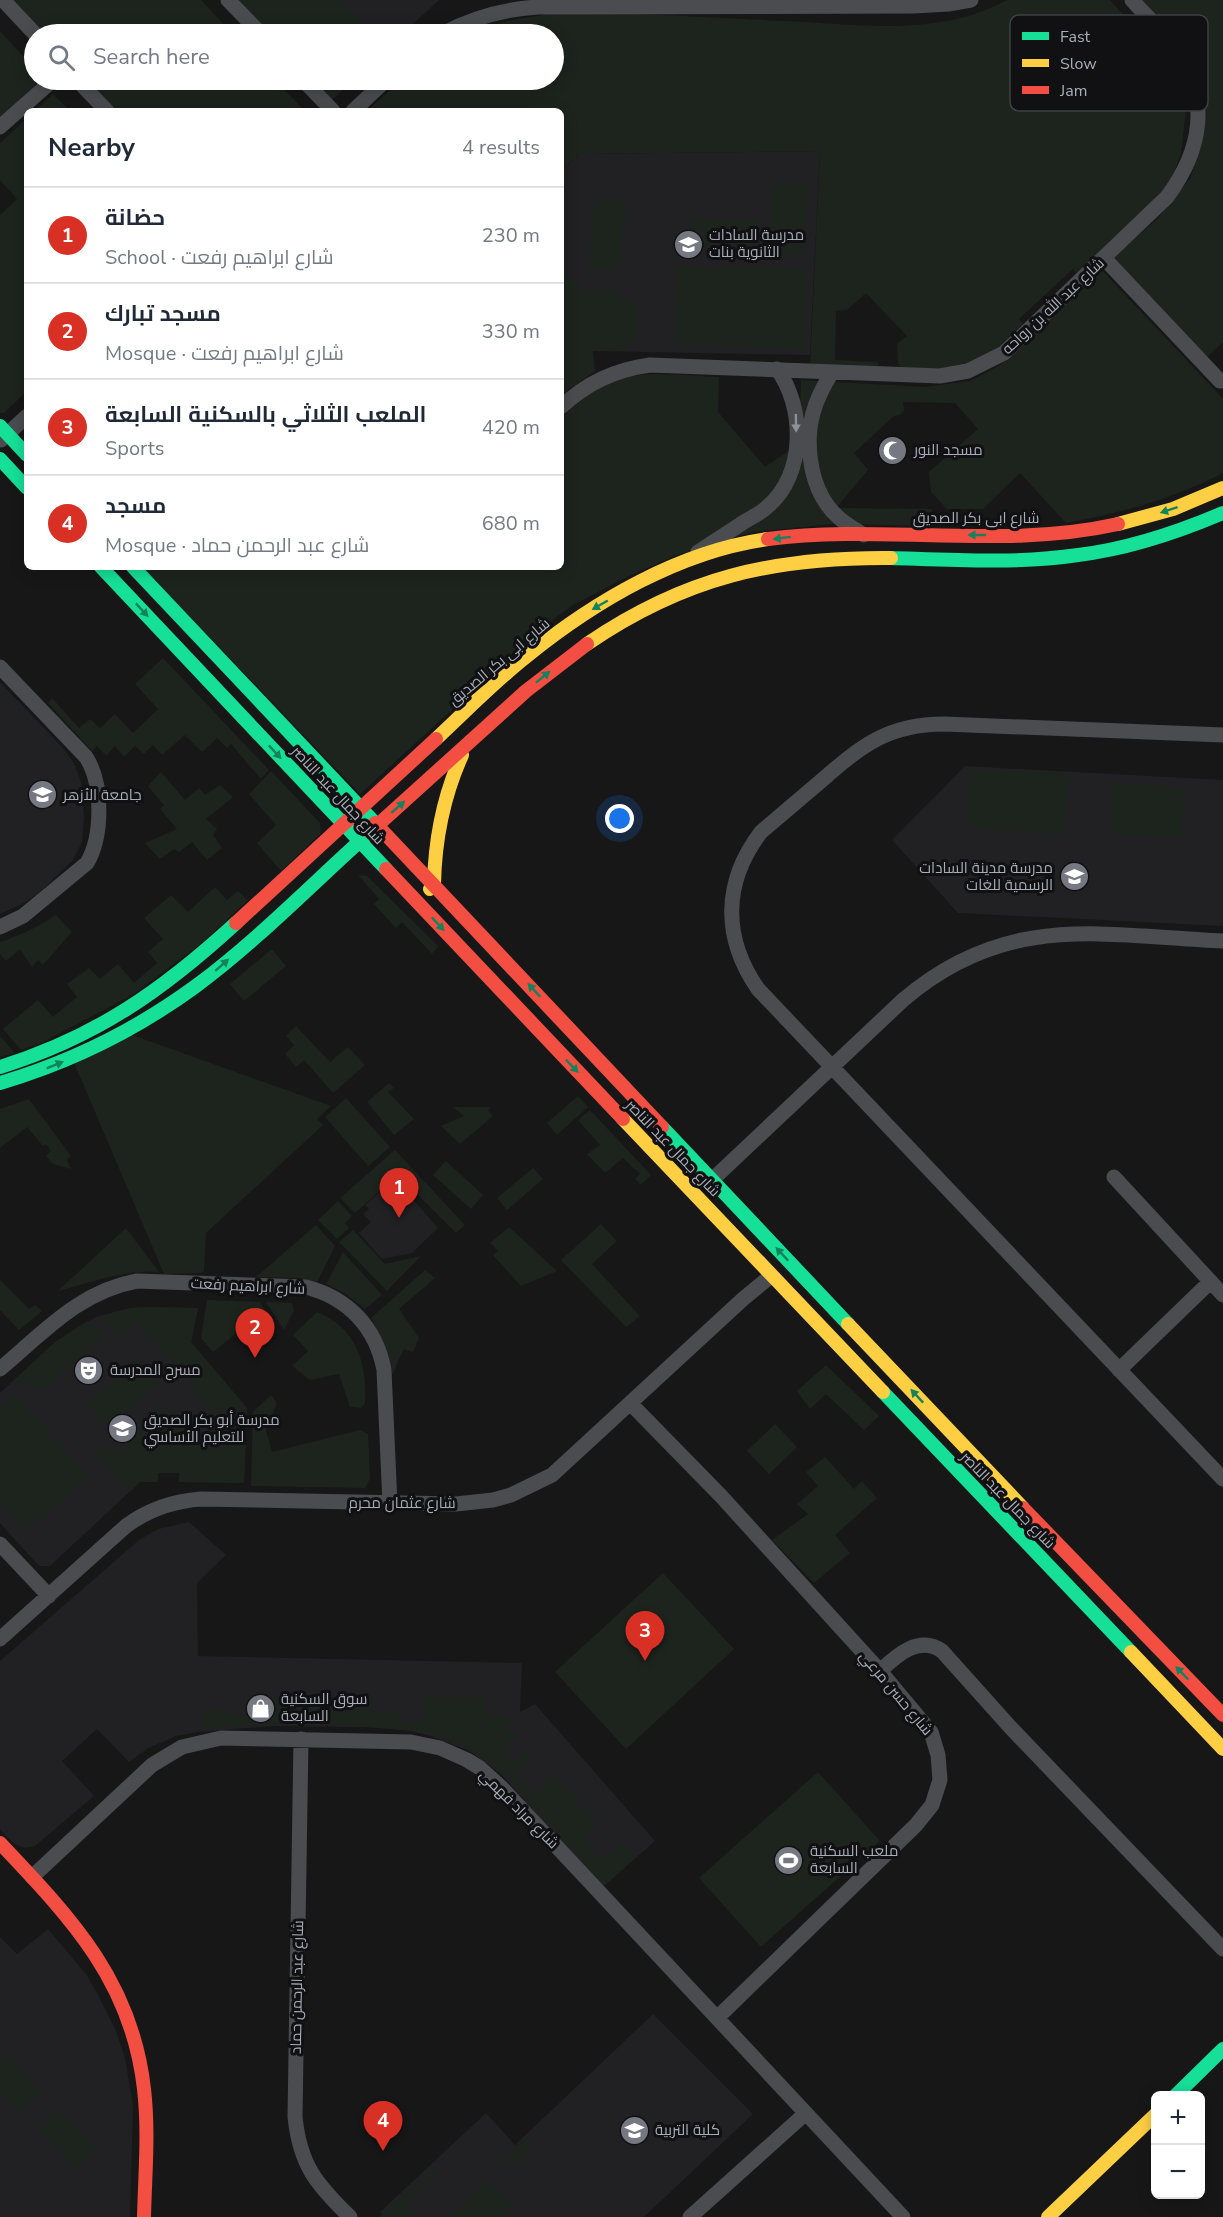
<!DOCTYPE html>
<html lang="en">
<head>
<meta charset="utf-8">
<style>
  :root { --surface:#fff; --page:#f2f2f3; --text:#1f2937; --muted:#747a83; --line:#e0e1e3; --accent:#d93025 }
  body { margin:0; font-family:"Nunito Sans",Cairo,sans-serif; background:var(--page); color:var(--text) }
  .controls { position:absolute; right:18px; bottom:18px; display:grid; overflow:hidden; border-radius:9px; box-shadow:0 3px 15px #0003 }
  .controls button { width:54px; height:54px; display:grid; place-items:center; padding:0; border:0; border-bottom:2px solid var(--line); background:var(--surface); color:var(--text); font:30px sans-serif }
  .you { position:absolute; left:620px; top:819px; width:21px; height:21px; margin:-15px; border:4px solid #fff; border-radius:50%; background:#1a73e8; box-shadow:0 0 0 9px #1a73e833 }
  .badge { display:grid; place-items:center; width:39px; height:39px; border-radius:50%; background:var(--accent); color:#fff; font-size:20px; font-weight:700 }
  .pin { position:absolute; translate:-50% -50px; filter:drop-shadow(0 2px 3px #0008) }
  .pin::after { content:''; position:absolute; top:32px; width:21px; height:18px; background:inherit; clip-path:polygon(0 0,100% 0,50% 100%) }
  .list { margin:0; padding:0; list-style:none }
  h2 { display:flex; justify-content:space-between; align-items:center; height:78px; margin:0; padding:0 24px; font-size:26px }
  h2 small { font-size:20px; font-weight:400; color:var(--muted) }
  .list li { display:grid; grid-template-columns:39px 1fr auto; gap:18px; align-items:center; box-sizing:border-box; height:96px; padding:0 24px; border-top:2px solid var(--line) }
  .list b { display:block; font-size:22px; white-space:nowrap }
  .list p { margin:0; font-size:20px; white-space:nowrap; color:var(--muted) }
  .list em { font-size:20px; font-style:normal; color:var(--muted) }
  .icon { flex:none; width:33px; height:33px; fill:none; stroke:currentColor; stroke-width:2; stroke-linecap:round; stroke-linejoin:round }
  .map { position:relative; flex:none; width:1223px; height:2217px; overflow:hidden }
  .search { position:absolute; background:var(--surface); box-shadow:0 3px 15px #0003; left:24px; top:24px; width:540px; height:66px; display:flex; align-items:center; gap:15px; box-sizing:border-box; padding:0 21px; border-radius:33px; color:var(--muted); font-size:22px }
  .panel { position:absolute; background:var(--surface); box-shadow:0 3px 15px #0003; left:24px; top:108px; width:540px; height:462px; border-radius:9px }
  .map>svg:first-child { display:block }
  .built { fill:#212123 }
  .green { fill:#1d241e }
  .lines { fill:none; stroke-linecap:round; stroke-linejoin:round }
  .street { stroke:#4b4c50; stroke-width:15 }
  .fast { stroke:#16e098; stroke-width:14 }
  .slow { stroke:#ffcf43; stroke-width:14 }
  .jam { stroke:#f24e42; stroke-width:14 }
  .oneway { fill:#8c9099 }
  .oneway2 { fill:#14835c }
  .labels { text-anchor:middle; stroke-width:6; stroke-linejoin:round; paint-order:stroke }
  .poi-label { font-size:15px; fill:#a8adb8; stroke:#111113; text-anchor:start }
  .street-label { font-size:15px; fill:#a8adb8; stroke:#111113 }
  .key { fill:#111113; stroke:#3e4045; stroke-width:1.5 }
  .key-label { font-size:16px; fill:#a8adb8 }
</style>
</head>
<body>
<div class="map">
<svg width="1223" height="2217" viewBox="0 0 1223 2217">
  <rect width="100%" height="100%" fill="#171717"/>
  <path class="built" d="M338,0H439L402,34H372Z
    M820,151L810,355L593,351L561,317V171L580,154Z
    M0,682L63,748L74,763L81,782L84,817L82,842L73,860L40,892L24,903L0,914Z
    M965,766L1223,780V926L958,913L892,840Z
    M395,1179L438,1228L412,1253L382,1259L359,1233L371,1222L363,1214L369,1209L365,1205Z
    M148,1307L198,1308L191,1342L247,1408L244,1483L179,1482V1473H158V1482H140L50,1566H39L0,1523V1393L55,1342L81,1325L96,1317L130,1308Z
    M189,1522L226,1555L197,1583L198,1656L522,1663L520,1712L535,1704L655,1841L602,1888L502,1775L470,1751L431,1736L407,1730L362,1727L271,1726L198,1732L177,1736L148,1748L129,1762L97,1729L62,1761L94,1796L35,1846L25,1848L13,1843L0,1829V1661L139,1540L158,1529Z
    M48,1929L86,1974L97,1993L116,2031L125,2058L133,2106L130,2217H0V1937L17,1954Z
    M653,2014L753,2114L644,2217H385L380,2212L486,2113L515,2145Z"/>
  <path class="green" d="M10,0H201L233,34H42Z
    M238,0H338L372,34H271Z
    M1007,0H1110L1139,33L1144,29L1173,61L1180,83L1186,109L1181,153L1174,173L1163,191L1077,273L1073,269L1019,319L1023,324L1008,338L1009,349L952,369L903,372L898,363L897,344L907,336L866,293L847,310L836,311L835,360L878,362L879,368H810L820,151L580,154L561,171V111H367L401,80H554V34H470C510,15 556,13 601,12C662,15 722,18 783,21C858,24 938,38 1007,0Z
    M1142,0H1223V342L1203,361L1109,261L1156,220L1190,179L1202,144L1201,111Z
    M0,31L34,68V80H41L0,118Z
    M84,80H275L305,111H113Z
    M313,80H354L332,100Z
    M53,94L70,111H34Z
    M27,118V391L4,413H0V215L17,199L0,180V143Z
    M773,181L808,183L804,255L770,253Z
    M595,197L626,199L620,269L588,268Z
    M691,218L759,220L758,254L690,251Z
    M561,263V277L571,278L585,295L594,288L603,296L611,288L637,307L635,340L628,339V351H593L595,371L561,395Z
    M678,266L806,269L805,348L676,345Z
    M1101,269L1223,399V473C1173,499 1121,513 1066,523L1020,473L983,509H947L931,492L929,472L978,429L955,403L903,402L904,410L900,415L894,416L854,453L868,470L836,508L932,509V526L833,524L753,532L674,556L627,577L573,605L540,629L360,794L142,567H561V418C580,400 605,380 632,376C660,372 691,376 719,377L718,412L765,467L787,452H799L801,380L925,387L970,381L999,366Z
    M163,658L269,770L261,779L231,744L227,748L217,738L202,752L185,735L162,755L153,745L144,754L135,746L124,757L115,746L106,756L97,746L92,751L48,703L52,698L79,728L90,719L100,728L115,714L133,733L158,709L135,684Z
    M970,770L1068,774L1064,834L967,828Z
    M271,771L320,823L321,833L281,871L257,843L276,825L249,794Z
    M161,772L185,800L199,788L205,795L220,785L233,797L206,819L217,829L213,835L222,848L207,860L192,842L179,852L174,849L160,859L145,843L177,829L160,809L164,805L148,786Z
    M1112,783L1184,787L1182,837L1112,834Z
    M358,875L367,876L438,946L432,954L402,922L396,928L374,904L379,899Z
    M215,887L227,900L238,891L248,900L204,941L134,994L41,1043L21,1050L3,1029L38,1000L53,1017L77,997L67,984L89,968L100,979L118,964L134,983L157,963L148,952L163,939L144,918L171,895L188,912Z
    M56,915L72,932L43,965L38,960L32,967L20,949L6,961L0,954V942C21,935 38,927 56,915Z
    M272,949L286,966L244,1001L230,984Z
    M296,1026L330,1062L348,1047L365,1065L333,1093L304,1060L296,1067L285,1054L294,1045L286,1036Z
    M124,1032L331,1106L317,1119L323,1125L206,1233L204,1271L201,1273L164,1274L73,1060Z
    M0,1036L15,1053L0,1057Z
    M389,1083L394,1088L388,1092L414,1119L394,1135L367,1102Z
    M578,1096L588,1107L557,1135L547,1123Z
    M346,1098L390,1147L368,1166L325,1117Z
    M29,1099L71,1156L67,1160L71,1169L53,1164L46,1156L51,1151L46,1144L43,1146L27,1127L0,1148V1109Z
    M453,1107H490L488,1111L493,1116L460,1144L441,1126L464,1116Z
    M590,1110L651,1175L641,1185L635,1179L640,1174L623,1158L605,1173L587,1154L600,1145L578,1120Z
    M395,1150L465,1225L456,1233L398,1175L355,1213L340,1198Z
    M446,1161L483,1195L471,1209L433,1175Z
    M533,1168L543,1179L507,1210L497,1198Z
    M338,1201L352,1216L345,1223L349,1228L337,1239L318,1220Z
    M601,1224L617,1241L592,1264L640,1316L626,1327L561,1260Z
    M316,1225L335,1246L317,1282L296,1278L256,1277Z
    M509,1227L557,1271L521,1286L493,1255L498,1251L490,1243Z
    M126,1228L159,1272C121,1270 94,1282 58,1291Z
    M353,1230L385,1264L421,1256L387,1291L339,1242Z
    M343,1252L382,1295L365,1309L346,1294L326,1284Z
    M425,1270L435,1278L399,1309L419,1338L413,1352L404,1349L398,1361L393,1375L382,1339L371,1318Z
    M0,1280L29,1309L35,1305L42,1311L19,1330L0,1310Z
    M207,1300L260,1302L265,1310L213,1352L201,1338Z
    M266,1302L292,1303L294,1310L284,1330Z
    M148,1307L198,1308L191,1342L247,1408L244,1483L179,1482V1473H158V1482H140L130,1492L90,1448L128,1450V1436L141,1435V1423H154V1412L186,1411L187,1425L198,1424V1437H211V1449H226L227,1427L191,1390L195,1387L193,1383L136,1323L118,1338L100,1316L130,1308Z
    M317,1312C357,1328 367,1363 365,1403L361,1408L350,1407L339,1374L310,1380L292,1366L308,1351L293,1335Z
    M88,1321L112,1343L109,1346L101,1338L44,1390L14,1380L55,1342Z
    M137,1358L159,1381L110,1428L87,1404Z
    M826,1365L879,1416L864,1430L826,1394L810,1409L797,1391Z
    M15,1394L88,1477L26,1530L0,1502V1407Z
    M271,1395L277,1403L266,1430L272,1452L360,1430L368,1434L370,1479L365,1488L251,1486L253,1412Z
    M775,1424L797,1447L769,1474L747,1451Z
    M825,1457L854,1489L862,1481L877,1498L835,1535L850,1553L814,1583L772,1540L808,1514L797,1504L818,1486L806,1472Z
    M663,1573L734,1649L626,1749L555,1672Z
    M356,1691L371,1692L372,1711L399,1713L400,1722H424L425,1697H485L487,1712L492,1717L516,1715L505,1726L516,1736L503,1749L514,1763L526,1751L532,1757L515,1772L532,1794L554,1775L598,1824L584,1835L602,1859L622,1843L635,1858L603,1886L508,1777L465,1745L430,1733L353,1725L289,1723L202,1729L203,1709L233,1710L234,1715H265V1698H322L323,1710L355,1711Z
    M818,1772L880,1841L761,1947L699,1878Z
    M3,2052L42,2092L21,2113L0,2092V2055Z
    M59,2110L97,2149L76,2169L39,2129Z
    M526,2138L535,2147L512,2169L503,2160Z
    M434,2167L439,2172L407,2201L415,2210L407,2217H379Z
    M486,2180L511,2204V2207L500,2217H451Z"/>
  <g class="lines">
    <path class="street" d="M3,0L35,34
      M228,0L261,34
      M442,34C472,18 504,9 538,7L914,6L948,4L971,0
      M77,80L107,111
      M303,80L333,111
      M353,111L386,80
      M0,127L53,80
      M1104,258L1220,381
      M832,372C824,385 817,398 813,413C804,447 811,493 838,517C845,524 855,529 864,535
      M561,407C587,383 614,370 650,365L940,376L968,371L1004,353L1167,197C1202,150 1211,98 1175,48C1163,31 1146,16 1132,0
      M1,440L27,416
      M698,552C713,542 729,532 744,522C752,517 761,513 767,507C806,475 805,407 777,369
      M0,667L86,757C103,783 103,836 87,863L23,916L0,927
      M1223,735L944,724C888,724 861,746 821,781C801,798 781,815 761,832C723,882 722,937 758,989L1223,1479
      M1114,1177L1223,1295
      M712,1180L903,1000C1006,912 1099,935 1223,941
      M0,1369C43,1333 80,1291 137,1281L306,1287C348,1298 376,1327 384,1370L390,1504
      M1119,1370L1210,1282
      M631,1404L721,1496L880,1671L931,1732L938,1755L940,1780L932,1805L916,1825L718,2017
      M0,1544L49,1596
      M0,1639L126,1526C149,1509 173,1501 201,1499L456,1504L493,1500L511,1495L552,1475L743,1299L771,1276
      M880,1671C897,1655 919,1635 942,1651L1011,1728L1223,1949
      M301,1739L295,2117C300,2165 316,2184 350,2217
      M32,1877L152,1765L182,1747L221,1738L411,1742L440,1748L467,1760L480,1768L502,1788L903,2217
      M690,2217L806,2113"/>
    <path class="fast" d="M0,426L27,455
      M0,459L27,488
      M891,558C953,560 1016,564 1078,555C1129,549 1176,533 1223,513
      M101,567L386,869
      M133,567L375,823
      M0,1067C96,1037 162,991 236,923
      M0,1083C71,1062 136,1030 196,986C258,940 313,883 370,832
      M662,1127L848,1324
      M883,1392L1131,1652
      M1175,2096L1223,2049"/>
    <path class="slow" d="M1118,524L1173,509L1223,488
      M587,644C685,577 774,557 891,558
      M436,739C466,711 495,681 527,656C595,601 680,551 768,539
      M430,889L434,884C435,838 443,797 462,755
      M623,1119L883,1392
      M848,1324L1023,1508
      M1131,1652L1223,1749
      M1048,2217L1156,2114"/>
    <path class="jam" d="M768,539C884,524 1002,550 1118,524
      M375,823L662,1127
      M370,832L526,691L587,644
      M386,869L623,1119
      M236,923L436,739
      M1023,1508L1223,1715
      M0,1843C71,1918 132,1981 144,2089C149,2132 145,2174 144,2217"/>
  </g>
  <defs><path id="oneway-solid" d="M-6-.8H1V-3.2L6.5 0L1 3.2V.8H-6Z" transform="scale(1.5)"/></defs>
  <use class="oneway" href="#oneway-solid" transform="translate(796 423) rotate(89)"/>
  <g class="oneway2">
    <use href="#oneway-solid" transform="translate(1169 510) rotate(162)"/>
    <use href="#oneway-solid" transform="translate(977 535) rotate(180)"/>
    <use href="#oneway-solid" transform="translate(782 538) rotate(173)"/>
    <use href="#oneway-solid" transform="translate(600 605) rotate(150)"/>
    <use href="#oneway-solid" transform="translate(142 610) rotate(47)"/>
    <use href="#oneway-solid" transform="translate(543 677) rotate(-39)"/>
    <use href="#oneway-solid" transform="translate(275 752) rotate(47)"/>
    <use href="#oneway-solid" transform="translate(398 807) rotate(-41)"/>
    <use href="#oneway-solid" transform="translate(438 924) rotate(47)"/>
    <use href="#oneway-solid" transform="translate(222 965) rotate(-41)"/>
    <use href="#oneway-solid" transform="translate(534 990) rotate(-133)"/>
    <use href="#oneway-solid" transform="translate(55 1065) rotate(-22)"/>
    <use href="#oneway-solid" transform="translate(572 1066) rotate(46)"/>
    <use href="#oneway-solid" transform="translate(782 1254) rotate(-133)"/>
    <use href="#oneway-solid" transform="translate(917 1396) rotate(-133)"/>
    <use href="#oneway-solid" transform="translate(1182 1673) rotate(-134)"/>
  </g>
  <defs>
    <symbol id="school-disc" viewBox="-11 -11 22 22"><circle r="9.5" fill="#757880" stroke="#111113"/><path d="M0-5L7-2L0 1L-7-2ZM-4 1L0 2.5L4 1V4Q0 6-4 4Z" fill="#fff"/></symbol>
    <symbol id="mosque-disc" viewBox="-11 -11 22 22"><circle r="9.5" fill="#757880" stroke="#111113"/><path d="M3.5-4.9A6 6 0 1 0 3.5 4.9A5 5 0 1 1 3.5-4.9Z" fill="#fff"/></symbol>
    <symbol id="university-disc" viewBox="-11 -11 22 22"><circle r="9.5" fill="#757880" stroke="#111113"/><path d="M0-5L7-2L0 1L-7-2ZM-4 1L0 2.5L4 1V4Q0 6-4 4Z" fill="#fff"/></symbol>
    <symbol id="theatre-disc" viewBox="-11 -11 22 22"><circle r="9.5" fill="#757880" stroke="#111113"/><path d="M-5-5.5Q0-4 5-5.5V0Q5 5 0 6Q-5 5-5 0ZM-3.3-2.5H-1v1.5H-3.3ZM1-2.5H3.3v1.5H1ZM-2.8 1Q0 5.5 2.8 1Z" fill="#fff"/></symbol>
    <symbol id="shop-disc" viewBox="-11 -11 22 22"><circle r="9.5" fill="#757880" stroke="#111113"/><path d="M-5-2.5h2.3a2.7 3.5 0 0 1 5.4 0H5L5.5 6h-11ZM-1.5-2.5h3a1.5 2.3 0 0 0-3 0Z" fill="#fff"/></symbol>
    <symbol id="stadium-disc" viewBox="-11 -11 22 22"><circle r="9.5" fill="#757880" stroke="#111113"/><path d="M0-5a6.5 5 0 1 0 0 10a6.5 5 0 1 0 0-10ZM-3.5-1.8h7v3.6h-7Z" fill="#fff"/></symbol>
  </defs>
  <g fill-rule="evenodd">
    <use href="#school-disc" x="672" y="228" width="33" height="33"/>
    <use href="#mosque-disc" x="876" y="434" width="33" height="33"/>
    <use href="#university-disc" x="26" y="778" width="33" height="33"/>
    <use href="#school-disc" x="1058" y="860" width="33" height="33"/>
    <use href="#theatre-disc" x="72" y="1354" width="33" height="33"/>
    <use href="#school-disc" x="106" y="1412" width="33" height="33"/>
    <use href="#shop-disc" x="244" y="1692" width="33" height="33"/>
    <use href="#stadium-disc" x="772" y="1844" width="33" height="33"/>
    <use href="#university-disc" x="618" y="2114" width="33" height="33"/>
  </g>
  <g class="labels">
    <g class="poi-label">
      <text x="709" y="240">مدرسة السادات<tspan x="709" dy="17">الثانوية بنات</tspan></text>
      <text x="914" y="455">مسجد النور</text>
      <text x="63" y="800">جامعة الأزهر</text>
      <text x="1053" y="873" text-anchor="end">مدرسة مدينة السادات<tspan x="1053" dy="17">الرسمية للغات</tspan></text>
      <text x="110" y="1375">مسرح المدرسة</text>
      <text x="144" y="1425">مدرسة أبو بكر الصديق<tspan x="144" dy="17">للتعليم الأساسي</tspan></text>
      <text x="281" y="1704">سوق السكنية<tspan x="281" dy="17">السابعة</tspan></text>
      <text x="810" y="1856">ملعب السكنية<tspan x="810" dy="17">السابعة</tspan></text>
      <text x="655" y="2135">كلية التربية</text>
    </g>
    <g class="street-label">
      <text transform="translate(1053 306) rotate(-43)" y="5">شارع عبد الله بن رواحه</text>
      <text x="976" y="523">شارع ابى بكر الصديق</text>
      <text transform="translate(499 662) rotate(-40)" y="5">شارع ابى بكر الصديق</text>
      <text transform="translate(338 795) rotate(47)" y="5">شارع جمال عبد الناصر</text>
      <text transform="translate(673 1148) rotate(46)" y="5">شارع جمال عبد الناصر</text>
      <text transform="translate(248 1286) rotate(3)" y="5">شارع ابراهيم رفعت</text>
      <text transform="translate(1008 1500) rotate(46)" y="5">شارع جمال عبد الناصر</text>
      <text x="402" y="1508">شارع عثمان محرم</text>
      <text transform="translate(896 1693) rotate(50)" y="5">شارع حسن مرعي</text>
      <text transform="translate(519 1809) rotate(45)" y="5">شارع مراد فهمي</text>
      <text transform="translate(297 1987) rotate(-89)" y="5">شارع عبد الرحمن حماد</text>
    </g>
  </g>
  <rect x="1010" y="15" width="198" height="96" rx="9" class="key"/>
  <rect x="1022" y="32" width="27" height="8" fill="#16e098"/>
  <rect x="1022" y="59" width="27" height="8" fill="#ffcf43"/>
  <rect x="1022" y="86" width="27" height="8" fill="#f24e42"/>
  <g class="key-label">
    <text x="1060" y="42">Fast</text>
    <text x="1060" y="69">Slow</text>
    <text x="1060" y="96">Jam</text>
  </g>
</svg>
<div class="controls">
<button>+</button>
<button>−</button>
</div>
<div class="you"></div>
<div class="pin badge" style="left:399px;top:1218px">1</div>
<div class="pin badge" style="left:255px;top:1358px">2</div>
<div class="pin badge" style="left:645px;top:1661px">3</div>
<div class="pin badge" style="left:383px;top:2151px">4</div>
<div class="search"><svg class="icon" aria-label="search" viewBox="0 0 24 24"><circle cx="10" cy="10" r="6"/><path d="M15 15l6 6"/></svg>Search here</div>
<section class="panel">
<h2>Nearby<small>4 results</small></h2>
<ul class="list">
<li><span class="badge">1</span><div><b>حضانة</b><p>School · شارع ابراهيم رفعت</p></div><em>230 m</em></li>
<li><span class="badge">2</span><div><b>مسجد تبارك</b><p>Mosque · شارع ابراهيم رفعت</p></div><em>330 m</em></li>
<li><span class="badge">3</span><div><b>الملعب الثلاثي بالسكنية السابعة</b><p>Sports</p></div><em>420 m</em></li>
<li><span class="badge">4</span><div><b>مسجد</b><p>Mosque · شارع عبد الرحمن حماد</p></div><em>680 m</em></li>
</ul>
</section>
</div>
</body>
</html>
